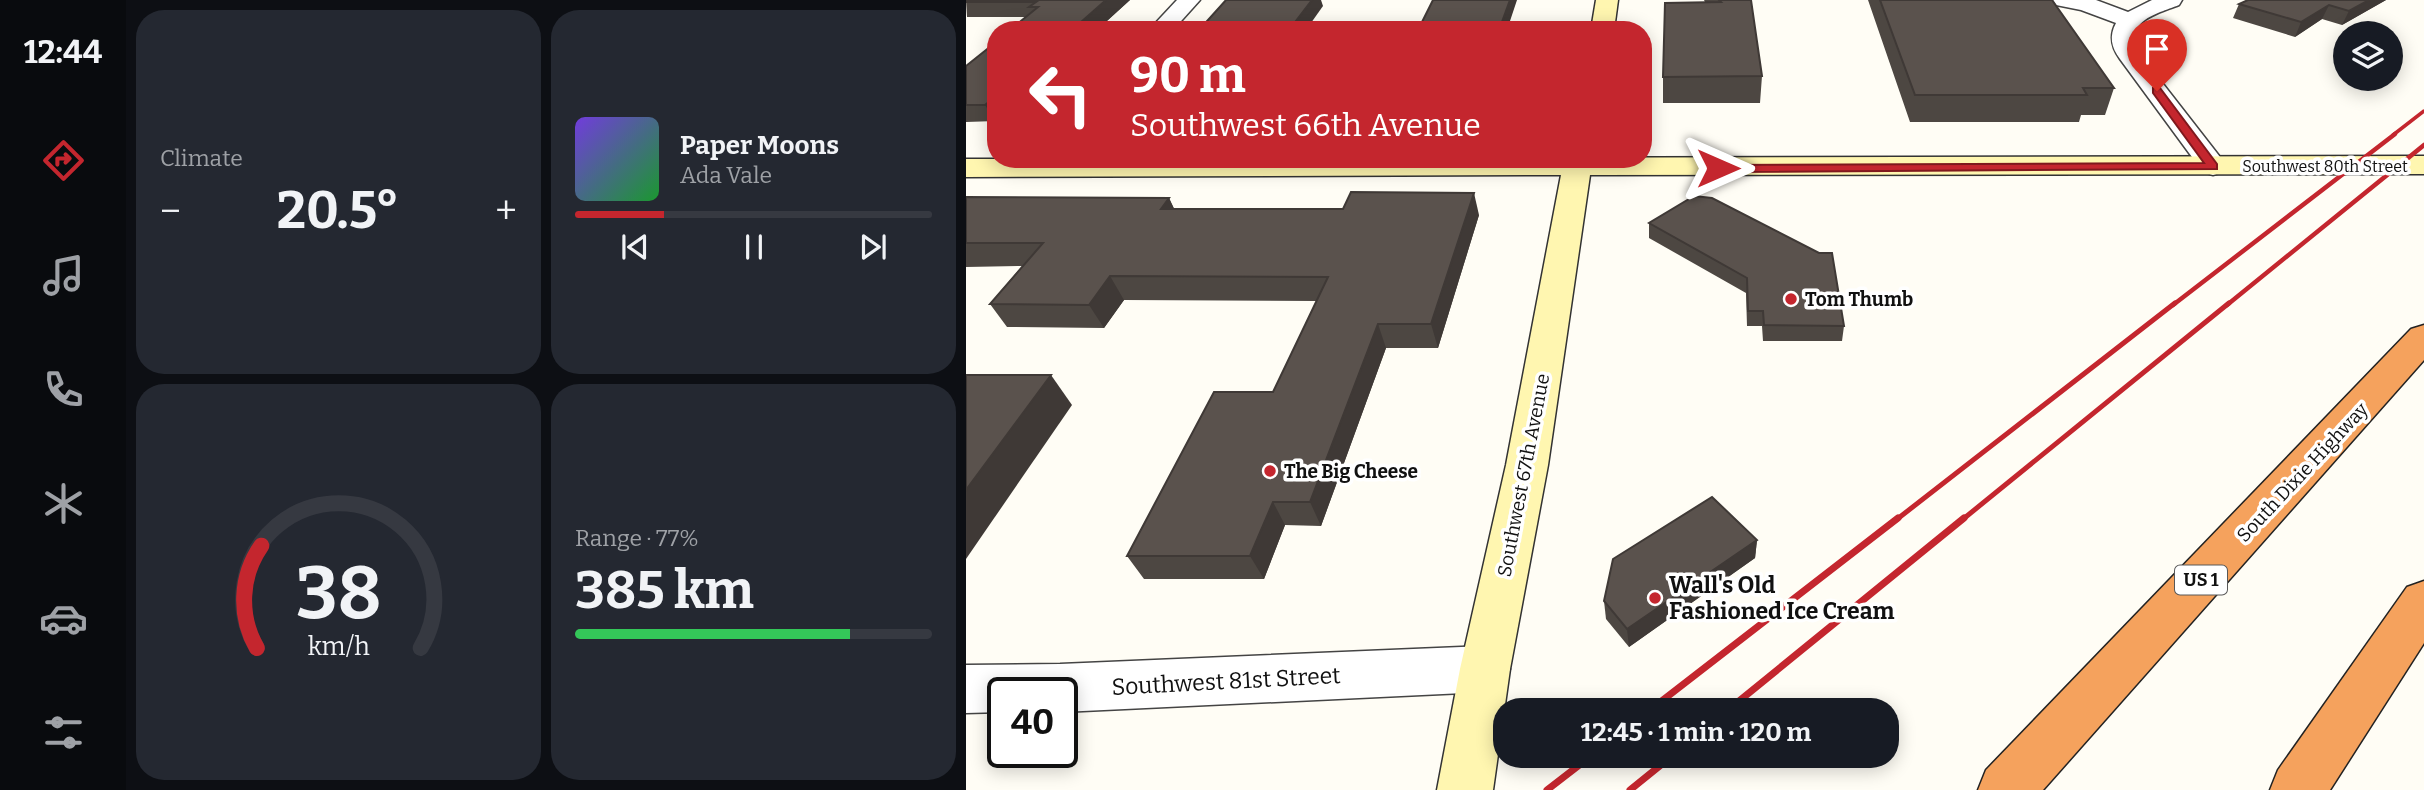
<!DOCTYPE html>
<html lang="en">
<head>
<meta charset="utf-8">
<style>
	:root { --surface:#171b24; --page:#242831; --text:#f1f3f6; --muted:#9ea1a6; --line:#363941; --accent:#c4262e }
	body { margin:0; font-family:Bitter,serif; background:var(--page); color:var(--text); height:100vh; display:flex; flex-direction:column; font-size:26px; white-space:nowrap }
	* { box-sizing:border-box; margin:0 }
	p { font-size:23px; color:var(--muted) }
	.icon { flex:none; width:38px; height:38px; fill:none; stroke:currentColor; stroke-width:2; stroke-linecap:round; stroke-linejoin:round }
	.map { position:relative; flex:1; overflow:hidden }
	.details { display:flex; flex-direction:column; gap:10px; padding:10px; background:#0d0f14; width:840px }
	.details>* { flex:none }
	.banner { position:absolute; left:21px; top:21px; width:665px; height:147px; border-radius:28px; box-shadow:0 4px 18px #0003; background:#c4262e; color:#fff; overflow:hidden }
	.fabs { position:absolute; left:1367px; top:21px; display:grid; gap:14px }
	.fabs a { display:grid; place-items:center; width:70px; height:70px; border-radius:50%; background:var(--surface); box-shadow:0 4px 18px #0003; font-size:35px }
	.speed { position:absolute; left:21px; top:677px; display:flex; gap:14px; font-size:35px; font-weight:700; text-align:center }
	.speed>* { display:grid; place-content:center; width:91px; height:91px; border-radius:50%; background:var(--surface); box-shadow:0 4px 18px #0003; line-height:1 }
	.speed .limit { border:4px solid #111; border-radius:10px; background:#fff; color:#111 }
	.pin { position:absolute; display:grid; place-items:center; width:60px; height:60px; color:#fff; margin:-72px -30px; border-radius:50% 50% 50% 0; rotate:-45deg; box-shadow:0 0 7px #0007 }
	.pin .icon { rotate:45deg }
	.me { position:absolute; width:77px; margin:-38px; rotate:90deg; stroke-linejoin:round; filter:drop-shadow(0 0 5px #0008) }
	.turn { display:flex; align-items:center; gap:24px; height:147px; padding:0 28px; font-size:32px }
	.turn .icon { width:91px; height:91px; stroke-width:2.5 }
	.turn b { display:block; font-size:49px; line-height:60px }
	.big { font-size:52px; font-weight:700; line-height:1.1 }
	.details .card { flex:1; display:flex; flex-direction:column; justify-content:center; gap:10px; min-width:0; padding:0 24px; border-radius:28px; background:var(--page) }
	.details .dial { align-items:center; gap:0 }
	.dial svg { height:182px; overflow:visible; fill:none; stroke:var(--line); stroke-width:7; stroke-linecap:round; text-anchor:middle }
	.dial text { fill:var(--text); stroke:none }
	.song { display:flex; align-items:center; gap:21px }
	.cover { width:84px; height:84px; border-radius:10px; background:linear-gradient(135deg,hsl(260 70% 55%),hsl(130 70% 35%)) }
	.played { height:7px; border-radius:4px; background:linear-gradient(90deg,var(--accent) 25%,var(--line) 25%) }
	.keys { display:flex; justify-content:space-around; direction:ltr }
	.heat { display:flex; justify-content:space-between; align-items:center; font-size:38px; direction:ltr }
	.charge { height:10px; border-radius:5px; background:linear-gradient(90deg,#34c759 77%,var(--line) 0) }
	.details .tiles { flex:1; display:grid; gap:10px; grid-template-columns:repeat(2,1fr) }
	.trip { position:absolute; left:527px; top:698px; width:406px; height:70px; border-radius:28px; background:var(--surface); box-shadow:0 4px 18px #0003; font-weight:700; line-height:70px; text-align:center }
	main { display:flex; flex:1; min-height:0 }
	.tabs { display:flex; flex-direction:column; width:126px; justify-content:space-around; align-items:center; background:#090b0e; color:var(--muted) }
	.tabs .icon { width:49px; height:49px }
	.tabs .on { color:var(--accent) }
	.tabs b { font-size:32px; color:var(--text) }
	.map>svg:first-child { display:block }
</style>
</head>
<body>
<main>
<nav class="tabs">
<b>12:44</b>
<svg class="icon on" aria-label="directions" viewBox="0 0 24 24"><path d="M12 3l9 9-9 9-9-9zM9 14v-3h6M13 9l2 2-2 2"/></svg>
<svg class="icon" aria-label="music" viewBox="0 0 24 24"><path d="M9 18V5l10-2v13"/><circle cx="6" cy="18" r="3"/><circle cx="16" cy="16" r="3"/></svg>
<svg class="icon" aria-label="phone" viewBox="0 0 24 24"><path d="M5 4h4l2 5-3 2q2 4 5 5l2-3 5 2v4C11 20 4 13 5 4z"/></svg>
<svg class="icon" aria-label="climate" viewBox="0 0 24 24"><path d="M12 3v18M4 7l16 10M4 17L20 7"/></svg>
<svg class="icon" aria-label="car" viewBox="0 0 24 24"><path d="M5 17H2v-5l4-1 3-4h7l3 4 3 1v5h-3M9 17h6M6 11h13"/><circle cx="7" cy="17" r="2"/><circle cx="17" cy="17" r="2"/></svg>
<svg class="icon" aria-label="filters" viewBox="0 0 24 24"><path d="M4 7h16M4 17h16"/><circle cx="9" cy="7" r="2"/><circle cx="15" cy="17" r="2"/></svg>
</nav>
<section class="details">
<div class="tiles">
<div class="card"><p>Climate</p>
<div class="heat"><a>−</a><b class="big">20.5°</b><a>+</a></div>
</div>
<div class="card">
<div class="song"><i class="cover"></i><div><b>Paper Moons</b><p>Ada Vale</p></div></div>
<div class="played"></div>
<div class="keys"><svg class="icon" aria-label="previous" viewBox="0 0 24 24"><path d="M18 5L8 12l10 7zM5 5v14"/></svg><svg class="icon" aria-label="pause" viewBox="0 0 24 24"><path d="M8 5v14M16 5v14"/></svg><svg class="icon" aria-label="next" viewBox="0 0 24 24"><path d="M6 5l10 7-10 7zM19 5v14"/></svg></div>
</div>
<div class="card dial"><svg viewBox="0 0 100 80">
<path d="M14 69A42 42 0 1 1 86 69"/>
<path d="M14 69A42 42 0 0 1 16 24" stroke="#c4262e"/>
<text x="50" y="56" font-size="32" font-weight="700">38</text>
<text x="50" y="72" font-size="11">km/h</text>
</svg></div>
<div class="card"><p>Range · 77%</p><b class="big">385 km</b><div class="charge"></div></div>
</div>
</section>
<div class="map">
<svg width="1458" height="790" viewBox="0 0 1458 790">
	<rect width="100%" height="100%" fill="#fffdf5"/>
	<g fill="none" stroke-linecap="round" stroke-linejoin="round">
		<defs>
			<g id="street">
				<polygon points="211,0 234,0 207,30 183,30"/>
				<path d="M1087,0H1130L1162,12L1186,0H1216L1213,5C1188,15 1159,20 1173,53L1261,166L1257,172L1247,175L1237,172L1154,59C1145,47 1143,36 1150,23L1115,10L1090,5Z"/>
				<polygon points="519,646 537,653 544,669 537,685 519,692 96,712 96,693 37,693 37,712 0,713 0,665 94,664"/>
			</g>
			<g id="secondary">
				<polygon points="630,0 652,0 648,30 625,30"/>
				<polygon points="1458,156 1458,174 624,175 582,465 544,669 527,790 471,790 494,669 540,465 595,175 0,177 0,159"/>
			</g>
			<g id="highway">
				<polygon points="1458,325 1458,360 1077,790 1012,790 1020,770 1445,329"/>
				<polygon points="1458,581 1458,643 1364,790 1304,790 1312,770 1441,587"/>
			</g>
		</defs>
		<use href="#street" stroke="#444" stroke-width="3"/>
		<use href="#secondary" stroke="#333" stroke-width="3"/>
		<use href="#highway" stroke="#222" stroke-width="3"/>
		<use href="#street" fill="#fff" fill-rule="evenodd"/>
		<use href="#secondary" fill="#fff6b0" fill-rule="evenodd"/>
		<use href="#highway" fill="#f5a25d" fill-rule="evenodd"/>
		<polyline stroke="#c4262e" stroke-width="3.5" points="1427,135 1458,111"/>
		<g stroke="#c4262e" stroke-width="4.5">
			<polyline points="1207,305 1429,134"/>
			<polyline points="1261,305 1458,145"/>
		</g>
		<g stroke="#c4262e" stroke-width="5">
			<polyline points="930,520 1209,303"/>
			<polyline points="996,520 1263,303"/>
		</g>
		<g stroke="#c4262e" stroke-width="7">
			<polyline points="684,710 932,518"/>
			<polyline points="762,710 998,518"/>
			<polyline points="581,790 625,756"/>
			<polyline points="664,790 706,756"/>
		</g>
	</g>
	<g fill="#4d4742">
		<polygon points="0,0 164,0 131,30 59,17 1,17"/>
		<polygon points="738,0 785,0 796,76 794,103 697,103 697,77 739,2"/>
		<polygon points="902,0 1086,0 1148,88 1139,115 1115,115 1113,122 944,122"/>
		<polygon points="1282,0 1420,0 1376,25 1356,19 1329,37 1267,18 1273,4"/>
		<polygon points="30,42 30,121 0,122 0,66"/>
		<polygon points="0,197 203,198 208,209 513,215 472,348 420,348 355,526 319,525 298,579 178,579 161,556 307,392 351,301 158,300 138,328 41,327 24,304 56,266 0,267"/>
		<polygon points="683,223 878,326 876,341 797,341 796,326 781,326 780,293 683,238"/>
		<polygon points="791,540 789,558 663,647 640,619 638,601"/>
	</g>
	<g fill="#3f3936">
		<polygon points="140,0 164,0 131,30 106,30"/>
		<polygon points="346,0 355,0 357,6 340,30 323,30"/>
		<polygon points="544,0 551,0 541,30 533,30"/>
		<polygon points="1403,0 1420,0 1376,25 1383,11"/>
		<polygon points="1363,5 1356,19 1329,37 1335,22"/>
		<polygon points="30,96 30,121 29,121 19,105"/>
		<polygon points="508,193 513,215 472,348 465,324"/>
		<polygon points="203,198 214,221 195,209"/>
		<polygon points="144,276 158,300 138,328 123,305"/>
		<polygon points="412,324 420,348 355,526 344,502"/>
		<polygon points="85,375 106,405 0,559 0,490"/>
		<polygon points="307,502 319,525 298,579 284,556"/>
		<polygon points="791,540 789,558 663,647 661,629"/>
	</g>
	<g fill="#5a524d" stroke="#3f3936" stroke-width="2">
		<polygon points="0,0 140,0 106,30 44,30 72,7 63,7 70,2 0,2"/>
		<polygon points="260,0 346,0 323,30 233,30"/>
		<polygon points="467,0 544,0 533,30 452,30"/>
		<polygon points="753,0 785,0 796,76 697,77 699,3 755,2"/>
		<polygon points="914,0 1086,0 1148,88 1117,88 1121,95 949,95"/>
		<polygon points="1282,0 1403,0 1383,11 1363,5 1335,22 1273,4"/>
		<polygon points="30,42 30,96 19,105 0,105 0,66"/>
		<polygon points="385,192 508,193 465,324 412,324 344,502 307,502 284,556 161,556 248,392 307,392 362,277 144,276 123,305 24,304 77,243 0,243 0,197 203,198 195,209 377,209"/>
		<polygon points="728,196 746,198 853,253 866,253 878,326 798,325 797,311 782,311 781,278 683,223"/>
		<polygon points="0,375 85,375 0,490"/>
		<polygon points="746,497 791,540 661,629 638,601 647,559"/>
	</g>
	<polygon fill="#c4262e" stroke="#7f191e" stroke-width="2" points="1187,88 1194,88 1251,164 1251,169 752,172 746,168 752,165 1238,163 1187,93"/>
	<g fill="#c4262e" stroke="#fff" stroke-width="2.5">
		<circle cx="825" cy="299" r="7"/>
		<circle cx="304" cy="471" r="7"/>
		<circle cx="689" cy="598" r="7"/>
	</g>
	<g text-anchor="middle" stroke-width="7" stroke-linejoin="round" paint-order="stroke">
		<g font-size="16" fill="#111" stroke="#fff">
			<text x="1359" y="172">Southwest 80th Street</text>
		</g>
		<rect fill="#fff" stroke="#585858" stroke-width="2" x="1209" y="565.5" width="52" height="29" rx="5"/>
		<g font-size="18" font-weight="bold" fill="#111">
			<text x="1235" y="586">US 1</text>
		</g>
		<g font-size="19" font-weight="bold" fill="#111" stroke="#fff" text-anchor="start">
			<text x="839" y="306">Tom Thumb</text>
			<text x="318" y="478">The Big Cheese</text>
		</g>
		<g font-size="19" fill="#111" stroke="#fff">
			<text transform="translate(1336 472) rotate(-47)" y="7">South Dixie Highway</text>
			<text transform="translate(557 475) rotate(-79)" y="7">Southwest 67th Avenue</text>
		</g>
		<g font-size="23" font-weight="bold" fill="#111" stroke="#fff" text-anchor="start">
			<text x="703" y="593">Wall's Old<tspan x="703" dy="26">Fashioned Ice Cream</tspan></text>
		</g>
		<g font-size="23" fill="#111" stroke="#fff">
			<text transform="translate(260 681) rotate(-3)" y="8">Southwest 81st Street</text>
		</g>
	</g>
</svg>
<div class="fabs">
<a><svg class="icon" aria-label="layers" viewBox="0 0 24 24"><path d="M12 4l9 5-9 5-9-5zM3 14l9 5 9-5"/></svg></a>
</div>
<div class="speed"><div class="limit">40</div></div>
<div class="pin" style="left:1191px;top:91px;background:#d93025"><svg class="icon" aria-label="arrive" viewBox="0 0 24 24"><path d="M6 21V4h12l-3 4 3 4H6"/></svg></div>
<svg class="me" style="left:752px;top:168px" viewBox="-20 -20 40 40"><path d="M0-17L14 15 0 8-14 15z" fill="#c4262e" stroke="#fff" stroke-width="4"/></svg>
<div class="trip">12:45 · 1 min · 120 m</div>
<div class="banner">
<div class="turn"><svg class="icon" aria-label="left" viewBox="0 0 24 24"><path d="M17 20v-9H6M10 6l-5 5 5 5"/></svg><div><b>90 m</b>Southwest 66th Avenue</div></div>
</div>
</div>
</main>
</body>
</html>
